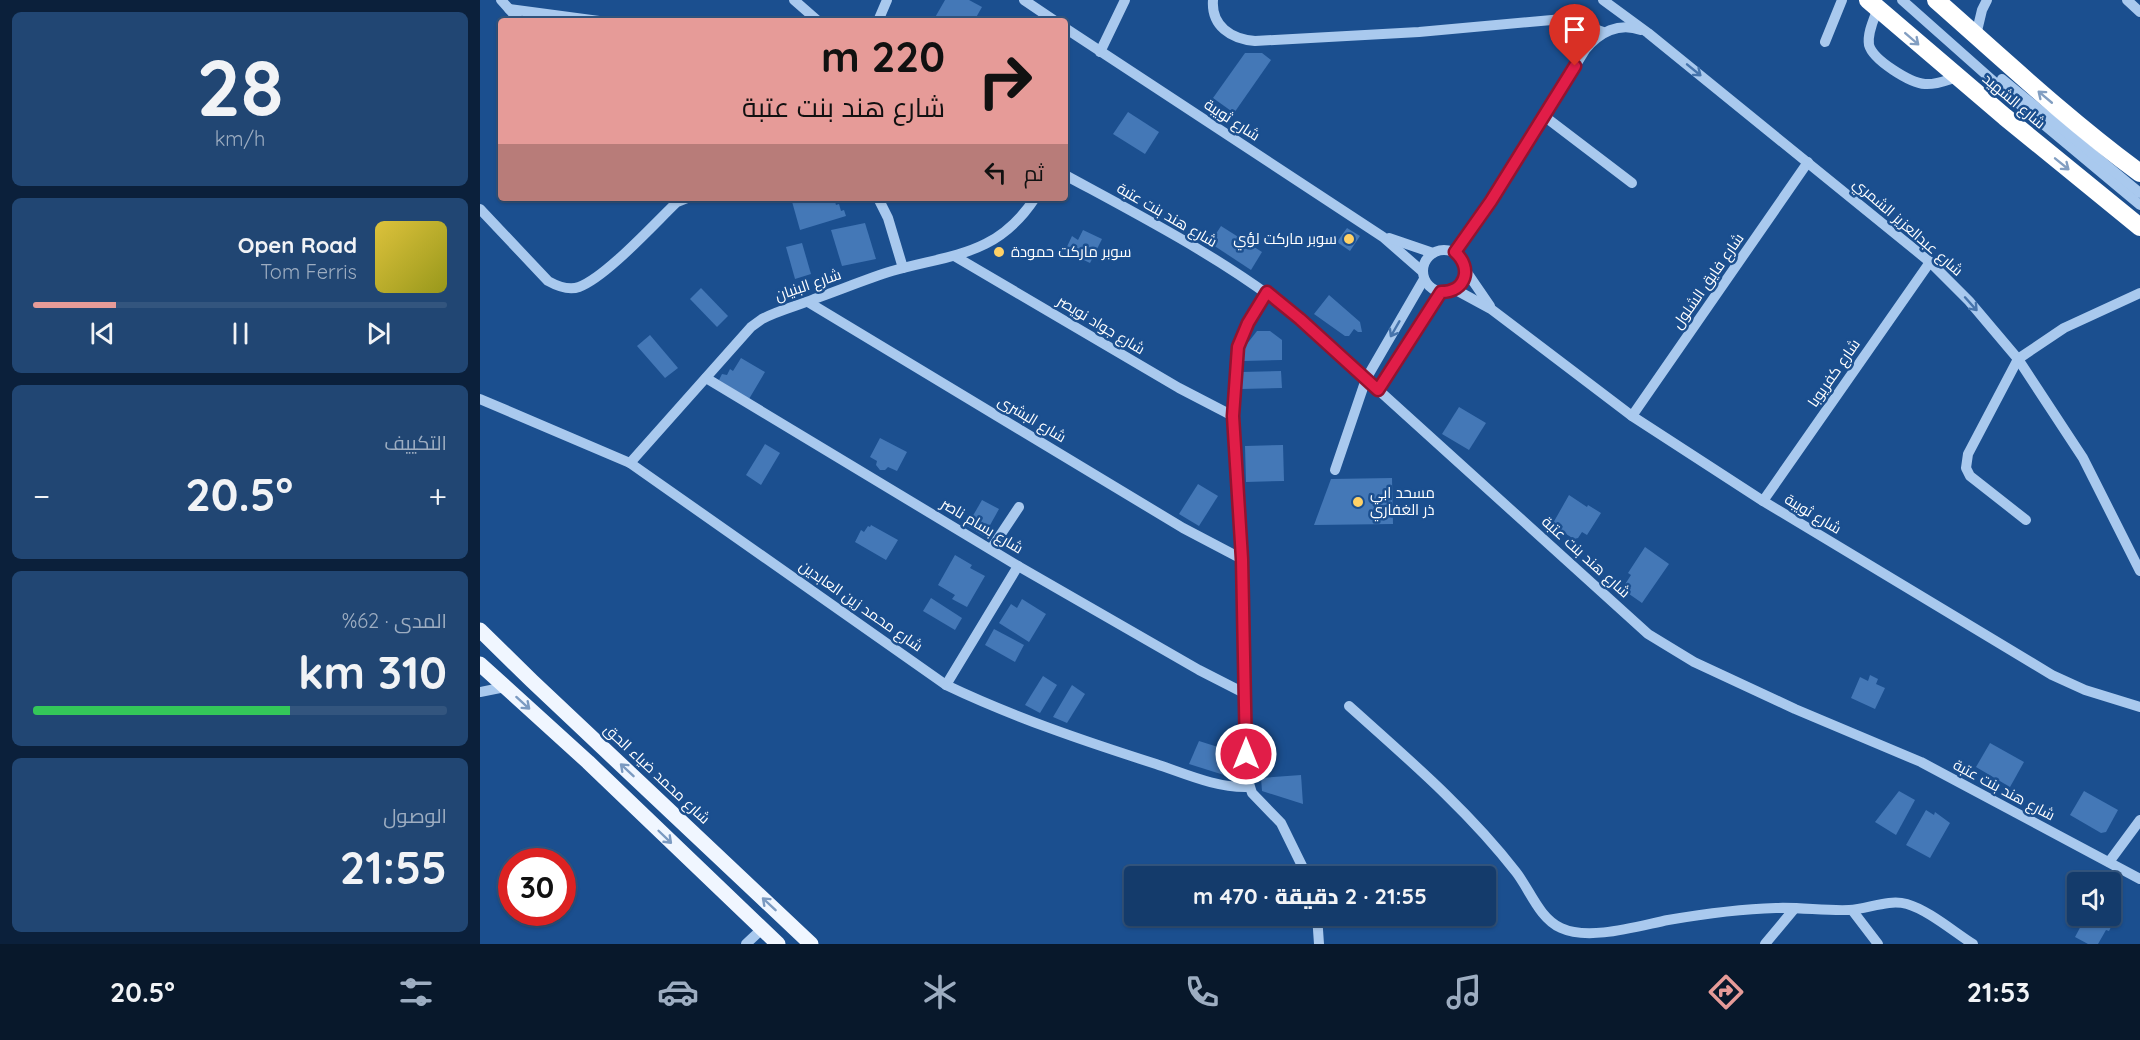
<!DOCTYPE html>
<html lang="ar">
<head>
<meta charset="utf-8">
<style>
	:root { --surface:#143b6b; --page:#214673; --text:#f1f3f6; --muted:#9dadc1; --line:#33557e; --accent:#e69b98 }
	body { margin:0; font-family:Quicksand,Cairo,sans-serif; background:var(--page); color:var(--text); direction:rtl; height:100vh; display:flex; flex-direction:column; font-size:22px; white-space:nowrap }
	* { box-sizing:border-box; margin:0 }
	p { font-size:20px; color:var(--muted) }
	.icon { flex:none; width:33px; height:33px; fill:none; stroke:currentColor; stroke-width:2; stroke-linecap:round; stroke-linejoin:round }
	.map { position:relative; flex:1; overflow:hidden; direction:ltr }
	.details { display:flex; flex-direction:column; gap:12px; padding:12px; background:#0b203b; width:480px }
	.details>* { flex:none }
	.guide { position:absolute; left:18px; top:18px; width:570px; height:183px; border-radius:6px; box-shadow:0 2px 4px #0004,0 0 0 2px var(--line); direction:rtl; background:#e69b98; color:#111; overflow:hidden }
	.tools { position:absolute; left:1587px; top:872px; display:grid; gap:12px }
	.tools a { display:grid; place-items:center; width:54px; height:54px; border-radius:6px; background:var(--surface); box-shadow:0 2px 4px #0004,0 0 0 2px var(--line); font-size:30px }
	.speed { position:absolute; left:18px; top:848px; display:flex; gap:12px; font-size:30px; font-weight:700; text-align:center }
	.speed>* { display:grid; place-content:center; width:78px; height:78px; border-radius:50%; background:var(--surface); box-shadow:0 2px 4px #0004,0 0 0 2px var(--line); line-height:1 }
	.speed .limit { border:9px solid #d22; background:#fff; color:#111 }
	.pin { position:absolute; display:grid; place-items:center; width:51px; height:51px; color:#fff; margin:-62px -26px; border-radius:50% 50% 50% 0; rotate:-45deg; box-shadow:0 0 6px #0007 }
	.pin .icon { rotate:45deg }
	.me { position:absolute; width:66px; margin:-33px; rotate:0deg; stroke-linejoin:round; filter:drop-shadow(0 0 4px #0008) }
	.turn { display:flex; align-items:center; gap:21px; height:126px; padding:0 24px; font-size:27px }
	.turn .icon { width:78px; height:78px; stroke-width:2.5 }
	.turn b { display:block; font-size:42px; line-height:51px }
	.then { display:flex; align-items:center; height:57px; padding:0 24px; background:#0003; gap:12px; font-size:22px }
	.big { font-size:45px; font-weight:800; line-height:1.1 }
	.details .widget { flex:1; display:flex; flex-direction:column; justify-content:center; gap:9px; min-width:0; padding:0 21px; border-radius:9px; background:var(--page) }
	.details .dial { align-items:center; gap:0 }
	.dial b { font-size:78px; line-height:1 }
	.song { display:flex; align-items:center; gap:18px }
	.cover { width:72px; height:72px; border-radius:9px; background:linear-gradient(135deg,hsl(50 70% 55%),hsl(60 70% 35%)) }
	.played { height:6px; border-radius:3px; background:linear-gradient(90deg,var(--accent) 20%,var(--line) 20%) }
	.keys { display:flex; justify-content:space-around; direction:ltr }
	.heat { display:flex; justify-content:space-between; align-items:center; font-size:33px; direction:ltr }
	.charge { height:9px; border-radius:4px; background:linear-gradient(90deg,#34c759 62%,var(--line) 0) }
	.trip { position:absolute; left:644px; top:866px; width:372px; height:60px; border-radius:6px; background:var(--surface); box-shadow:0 2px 4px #0004,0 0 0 2px var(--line); font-weight:800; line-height:60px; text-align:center; direction:rtl }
	.dock { display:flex; height:96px; justify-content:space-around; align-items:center; background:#08182b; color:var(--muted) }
	.dock .icon { width:42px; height:42px }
	.dock .active { color:var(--accent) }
	.dock b { font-size:27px; color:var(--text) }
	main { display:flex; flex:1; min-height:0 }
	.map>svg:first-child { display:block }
</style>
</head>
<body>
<main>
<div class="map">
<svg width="1660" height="944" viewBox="0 0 1660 944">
	<rect width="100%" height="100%" fill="#1b4f8f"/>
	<g fill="#4478b7">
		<polygon points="465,0 489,0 502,7 494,21 453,21"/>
		<polygon points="765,53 782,53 791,60 754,113 733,98"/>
		<polygon points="648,112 679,132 665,154 633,134"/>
		<polygon points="311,198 354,198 356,205 359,204 361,211 364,210 366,216 320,230"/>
		<polygon points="385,223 396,259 362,266 351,230"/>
		<polygon points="741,226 782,252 771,270 730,243"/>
		<polygon points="867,228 880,236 870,251 857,242"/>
		<polygon points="603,230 622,239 610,263 585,251 592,236 598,240"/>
		<polygon points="322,243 331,274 315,279 306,247"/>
		<polygon points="221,288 248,316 237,327 210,299"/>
		<polygon points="849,295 880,322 882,332 878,332 874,329 869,336 865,336 834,314"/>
		<polygon points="777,331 790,331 802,340 802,360 763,361 763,349"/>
		<polygon points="170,335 198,368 185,378 157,346"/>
		<polygon points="261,358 285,372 269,399 239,380 242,374 247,375 250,369 253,371"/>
		<polygon points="801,371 802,388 761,389 761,372"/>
		<polygon points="979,407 1006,423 989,450 962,434"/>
		<polygon points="400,438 427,452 417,471 408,467 405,470 400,470 396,465 397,461 390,457"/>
		<polygon points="285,444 300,453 281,485 266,475"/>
		<polygon points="803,445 804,481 766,482 765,446"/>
		<polygon points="912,478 913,524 834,525 851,479"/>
		<polygon points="718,484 738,496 719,526 699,514"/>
		<polygon points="1089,495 1107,507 1108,505 1121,513 1107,535 1102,532 1098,538 1094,539 1072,525"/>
		<polygon points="502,500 519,509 504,536 487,526"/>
		<polygon points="391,525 418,540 406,560 375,542 381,530 384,532 388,526 390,527"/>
		<polygon points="1165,547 1189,564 1162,603 1142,589 1151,575 1148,573"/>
		<polygon points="475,555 492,565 490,568 505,576 487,607 472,599 475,595 458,585"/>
		<polygon points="451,598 482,618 475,630 443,611"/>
		<polygon points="542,599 566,614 549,642 519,623 531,604 537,608"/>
		<polygon points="514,629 544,645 535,662 505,645"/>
		<polygon points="1390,675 1398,679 1396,684 1405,688 1395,709 1371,698 1380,677 1388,681"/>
		<polygon points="563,676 577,685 560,713 545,705"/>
		<polygon points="592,685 605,694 587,723 573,717"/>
		<polygon points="719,741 738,747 748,763 744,775 709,764"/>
		<polygon points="1510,743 1544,762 1530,787 1496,767"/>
		<polygon points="821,775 823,804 782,791 781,778"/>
		<polygon points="1419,791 1435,800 1416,835 1395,822"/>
		<polygon points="1604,791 1638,810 1626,832 1621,833 1590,815"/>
		<polygon points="1446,810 1454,815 1455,812 1470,823 1450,858 1426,845"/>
		<polygon points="1630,907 1637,910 1632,920 1634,921 1629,931 1626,930 1618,944 1608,944 1595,937 1603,922 1601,920 1604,915 1630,915"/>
	</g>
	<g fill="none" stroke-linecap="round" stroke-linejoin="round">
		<g stroke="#a9c9ee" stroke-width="10">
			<polyline points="21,0 40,21"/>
			<polyline points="314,0 338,21"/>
			<polyline points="544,0 575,21"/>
			<path d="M733,0C731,26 751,39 775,41L939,32L1083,19L1093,21L1123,32"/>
			<polyline points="1123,0 1168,33 1450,262 1489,301 1538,359 1603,458 1660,571"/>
			<polyline points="1422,0 1538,103 1660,205"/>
			<polyline points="1647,0 1660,12"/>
			<path d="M1398,8C1394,19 1387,33 1389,45C1393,60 1430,83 1445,84C1456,85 1467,80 1477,77"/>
			<polyline points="29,9 119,21"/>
			<polyline points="398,21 407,0"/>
			<polyline points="585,28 903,237 943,272"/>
			<polyline points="1496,35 1502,10 1507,0"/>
			<polyline points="1345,42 1362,0"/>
			<polyline points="620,52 645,0"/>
			<polyline points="1522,79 1660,193"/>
			<polyline points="1064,116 1152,183"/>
			<path d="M585,175C666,219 748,261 820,319L1168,634L1214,662L1315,709L1441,762L1660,879"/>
			<polyline points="398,198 408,218 423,268"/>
			<path d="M0,209L68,281C77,286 88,291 99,287C126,277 174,224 197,202L207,198"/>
			<polyline points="909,238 953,253"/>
			<circle cx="964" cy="271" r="21"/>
			<path d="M975,252L1011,201L1105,50C1119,32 1139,22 1161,30"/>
			<polyline points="476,257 699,388 753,416"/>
			<polyline points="986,271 1010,306"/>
			<polyline points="976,290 1011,309 1152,416 1283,501 1572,675 1605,690 1660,707"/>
			<polyline points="787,292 763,333 758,347 753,416 762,559 766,694 766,774 772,793 801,823 827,876"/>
			<polyline points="328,302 703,528 762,559"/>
			<polyline points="226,378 538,566 719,670 766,694"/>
			<polyline points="898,390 961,292"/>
			<path d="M0,399L150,463L466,685C533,717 604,741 676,764C706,774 736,788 768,787"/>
			<polyline points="1152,416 1328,162"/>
			<path d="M150,463L271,327L282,319C299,310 317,306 334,299C360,290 386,279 412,271C472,254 517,256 555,198"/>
			<polyline points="855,470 886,379 944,279"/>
			<polyline points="1283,501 1450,262"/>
			<polyline points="1546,520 1490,476 1486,468 1488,454 1538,359 1584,328 1660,293"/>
			<polyline points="511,549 539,507"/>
			<polyline points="466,685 538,566"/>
			<polyline points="0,692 25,687"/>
			<path d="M869,706C927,758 988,810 1036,872C1050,890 1059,918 1081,928C1109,941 1158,926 1188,920C1223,914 1260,909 1296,908C1320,907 1345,911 1369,910C1388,909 1408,899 1427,904C1448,910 1474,932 1493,944"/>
			<polyline points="1629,862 1660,820"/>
			<polyline points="1372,910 1398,944"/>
			<polyline points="837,915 839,944"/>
			<polyline points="266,944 282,929"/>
			<polyline points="1285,944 1315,908"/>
		</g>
		<g stroke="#f0f6ff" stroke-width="15">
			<polyline points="0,630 52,681 331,944"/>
			<polyline points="0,664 108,762 298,944"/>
		</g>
		<g stroke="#fff" stroke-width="18">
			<polyline points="1388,0 1525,117 1660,227"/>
			<path d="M1456,0C1523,59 1588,120 1660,173"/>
		</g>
	</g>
	<defs><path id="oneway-shaft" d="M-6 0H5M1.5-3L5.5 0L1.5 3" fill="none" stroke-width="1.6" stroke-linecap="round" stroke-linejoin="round" transform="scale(1.5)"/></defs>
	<g stroke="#829ec1">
		<use href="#oneway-shaft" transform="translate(1432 39) rotate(41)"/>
		<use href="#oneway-shaft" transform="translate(1565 97) rotate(-140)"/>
		<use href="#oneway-shaft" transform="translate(1582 164) rotate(39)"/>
	</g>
	<g stroke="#4674ac">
		<use href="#oneway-shaft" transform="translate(1214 70) rotate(39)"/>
		<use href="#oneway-shaft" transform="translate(1491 304) rotate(48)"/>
		<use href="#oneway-shaft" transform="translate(915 329) rotate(120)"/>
	</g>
	<g stroke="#7b9ac1">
		<use href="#oneway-shaft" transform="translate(43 703) rotate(42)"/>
		<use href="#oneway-shaft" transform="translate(147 770) rotate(-137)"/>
		<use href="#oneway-shaft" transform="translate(185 837) rotate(44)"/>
		<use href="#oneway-shaft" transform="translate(289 904) rotate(-137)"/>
	</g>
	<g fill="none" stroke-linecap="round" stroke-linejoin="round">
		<defs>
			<path id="route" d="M766,754L762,559L753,416L758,347L768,323L787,292L820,319L898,390L961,292C986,292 993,268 975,252L1011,201L1095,66"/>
		</defs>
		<use href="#route" stroke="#92132f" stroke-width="15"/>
		<use href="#route" stroke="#e11d48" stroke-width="10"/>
	</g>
	<g fill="#ffd166" stroke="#1b4f8f" stroke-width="2">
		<circle cx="869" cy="239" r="6"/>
		<circle cx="519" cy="252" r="6"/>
		<circle cx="878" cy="502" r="6"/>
	</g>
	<g text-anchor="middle" stroke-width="5" stroke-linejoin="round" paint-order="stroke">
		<g font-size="15" fill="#fff" stroke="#1b4f8f">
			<text transform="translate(1534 101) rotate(40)" y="5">شارع الشهيد</text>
			<text transform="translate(752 120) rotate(33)" y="5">شارع ثويبة</text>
			<text transform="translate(687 215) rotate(30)" y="5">شارع هند بنت عتبة</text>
			<text transform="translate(1428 227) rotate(41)" y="5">شارع عبدالعزيز الشمري</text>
			<text transform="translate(1228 281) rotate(-55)" y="5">شارع فايق الشلول</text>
			<text transform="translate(328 285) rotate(-19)" y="5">شارع البنيان</text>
			<text transform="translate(621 325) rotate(31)" y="5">شارع جواد نويصر</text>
			<text transform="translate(1354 373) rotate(-55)" y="5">شارع كفريوبا</text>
			<text transform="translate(552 419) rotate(31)" y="5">شارع البشرى</text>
			<text transform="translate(1333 514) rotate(31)" y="5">شارع ثويبة</text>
			<text transform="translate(502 526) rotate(31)" y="5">شارع بسام ناصر</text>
			<text transform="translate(1106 557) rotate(42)" y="5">شارع هند بنت عتبة</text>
			<text transform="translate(381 606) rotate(35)" y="5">شارع محمد زين العابدين</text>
			<text transform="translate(177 774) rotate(43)" y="5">شارع محمد ضياء الحق</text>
			<text transform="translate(1524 790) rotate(28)" y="5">شارع هند بنت عتبة</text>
		</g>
		<g font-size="15" fill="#fff" stroke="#1b4f8f" text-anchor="start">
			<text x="857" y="244" text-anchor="end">سوبر ماركت لؤي</text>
			<text x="531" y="257">سوبر ماركت حمودة</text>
			<text x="890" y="498">مسحد ابي<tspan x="890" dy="17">ذر الغفاري</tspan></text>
		</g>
	</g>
</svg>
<div class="tools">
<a><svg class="icon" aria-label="sound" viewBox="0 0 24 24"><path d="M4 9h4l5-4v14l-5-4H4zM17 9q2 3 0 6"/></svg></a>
</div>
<div class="speed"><div class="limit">30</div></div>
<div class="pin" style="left:1095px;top:66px;background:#d93025"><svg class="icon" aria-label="arrive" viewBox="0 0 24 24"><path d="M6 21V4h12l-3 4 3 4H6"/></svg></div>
<svg class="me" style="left:766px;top:754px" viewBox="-20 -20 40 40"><circle r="17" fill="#e11d48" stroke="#fff" stroke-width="3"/><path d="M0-11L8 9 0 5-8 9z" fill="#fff"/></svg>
<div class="trip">21:55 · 2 دقيقة · 470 m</div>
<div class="guide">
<div class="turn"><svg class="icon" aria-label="right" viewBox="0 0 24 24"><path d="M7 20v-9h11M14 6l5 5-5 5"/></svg><div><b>220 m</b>شارع هند بنت عتبة</div></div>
<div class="then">ثم<svg class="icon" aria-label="left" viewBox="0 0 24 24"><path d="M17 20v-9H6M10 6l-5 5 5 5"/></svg></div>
</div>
</div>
<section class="details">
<div class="widget dial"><b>28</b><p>km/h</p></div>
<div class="widget">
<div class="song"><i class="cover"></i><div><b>Open Road</b><p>Tom Ferris</p></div></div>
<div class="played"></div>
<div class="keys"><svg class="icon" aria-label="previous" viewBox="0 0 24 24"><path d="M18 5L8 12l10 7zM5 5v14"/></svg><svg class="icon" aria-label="pause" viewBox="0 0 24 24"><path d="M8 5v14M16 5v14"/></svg><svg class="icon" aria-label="next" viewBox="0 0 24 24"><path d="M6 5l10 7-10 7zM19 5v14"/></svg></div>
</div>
<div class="widget"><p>التكييف</p>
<div class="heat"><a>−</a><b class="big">20.5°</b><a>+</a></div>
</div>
<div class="widget"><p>المدى · 62%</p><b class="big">310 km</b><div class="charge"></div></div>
<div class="widget"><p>الوصول</p><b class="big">21:55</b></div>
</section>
</main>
<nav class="dock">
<b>21:53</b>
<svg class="icon active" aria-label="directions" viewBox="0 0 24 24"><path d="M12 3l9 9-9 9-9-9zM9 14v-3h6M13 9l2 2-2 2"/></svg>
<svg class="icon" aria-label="music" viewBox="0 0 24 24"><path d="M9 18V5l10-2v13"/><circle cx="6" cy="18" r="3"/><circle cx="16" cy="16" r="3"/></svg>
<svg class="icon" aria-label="phone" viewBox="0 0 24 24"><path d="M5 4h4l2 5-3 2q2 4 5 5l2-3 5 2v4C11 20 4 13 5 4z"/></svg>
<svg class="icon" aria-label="climate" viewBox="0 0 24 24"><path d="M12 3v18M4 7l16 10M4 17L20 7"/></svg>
<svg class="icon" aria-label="car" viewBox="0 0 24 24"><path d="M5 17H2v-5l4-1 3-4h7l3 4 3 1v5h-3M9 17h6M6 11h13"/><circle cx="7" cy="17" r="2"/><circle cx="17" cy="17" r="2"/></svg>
<svg class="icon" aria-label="filters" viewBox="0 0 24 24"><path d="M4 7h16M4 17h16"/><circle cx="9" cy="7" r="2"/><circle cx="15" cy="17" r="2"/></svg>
<b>20.5°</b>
</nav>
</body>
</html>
